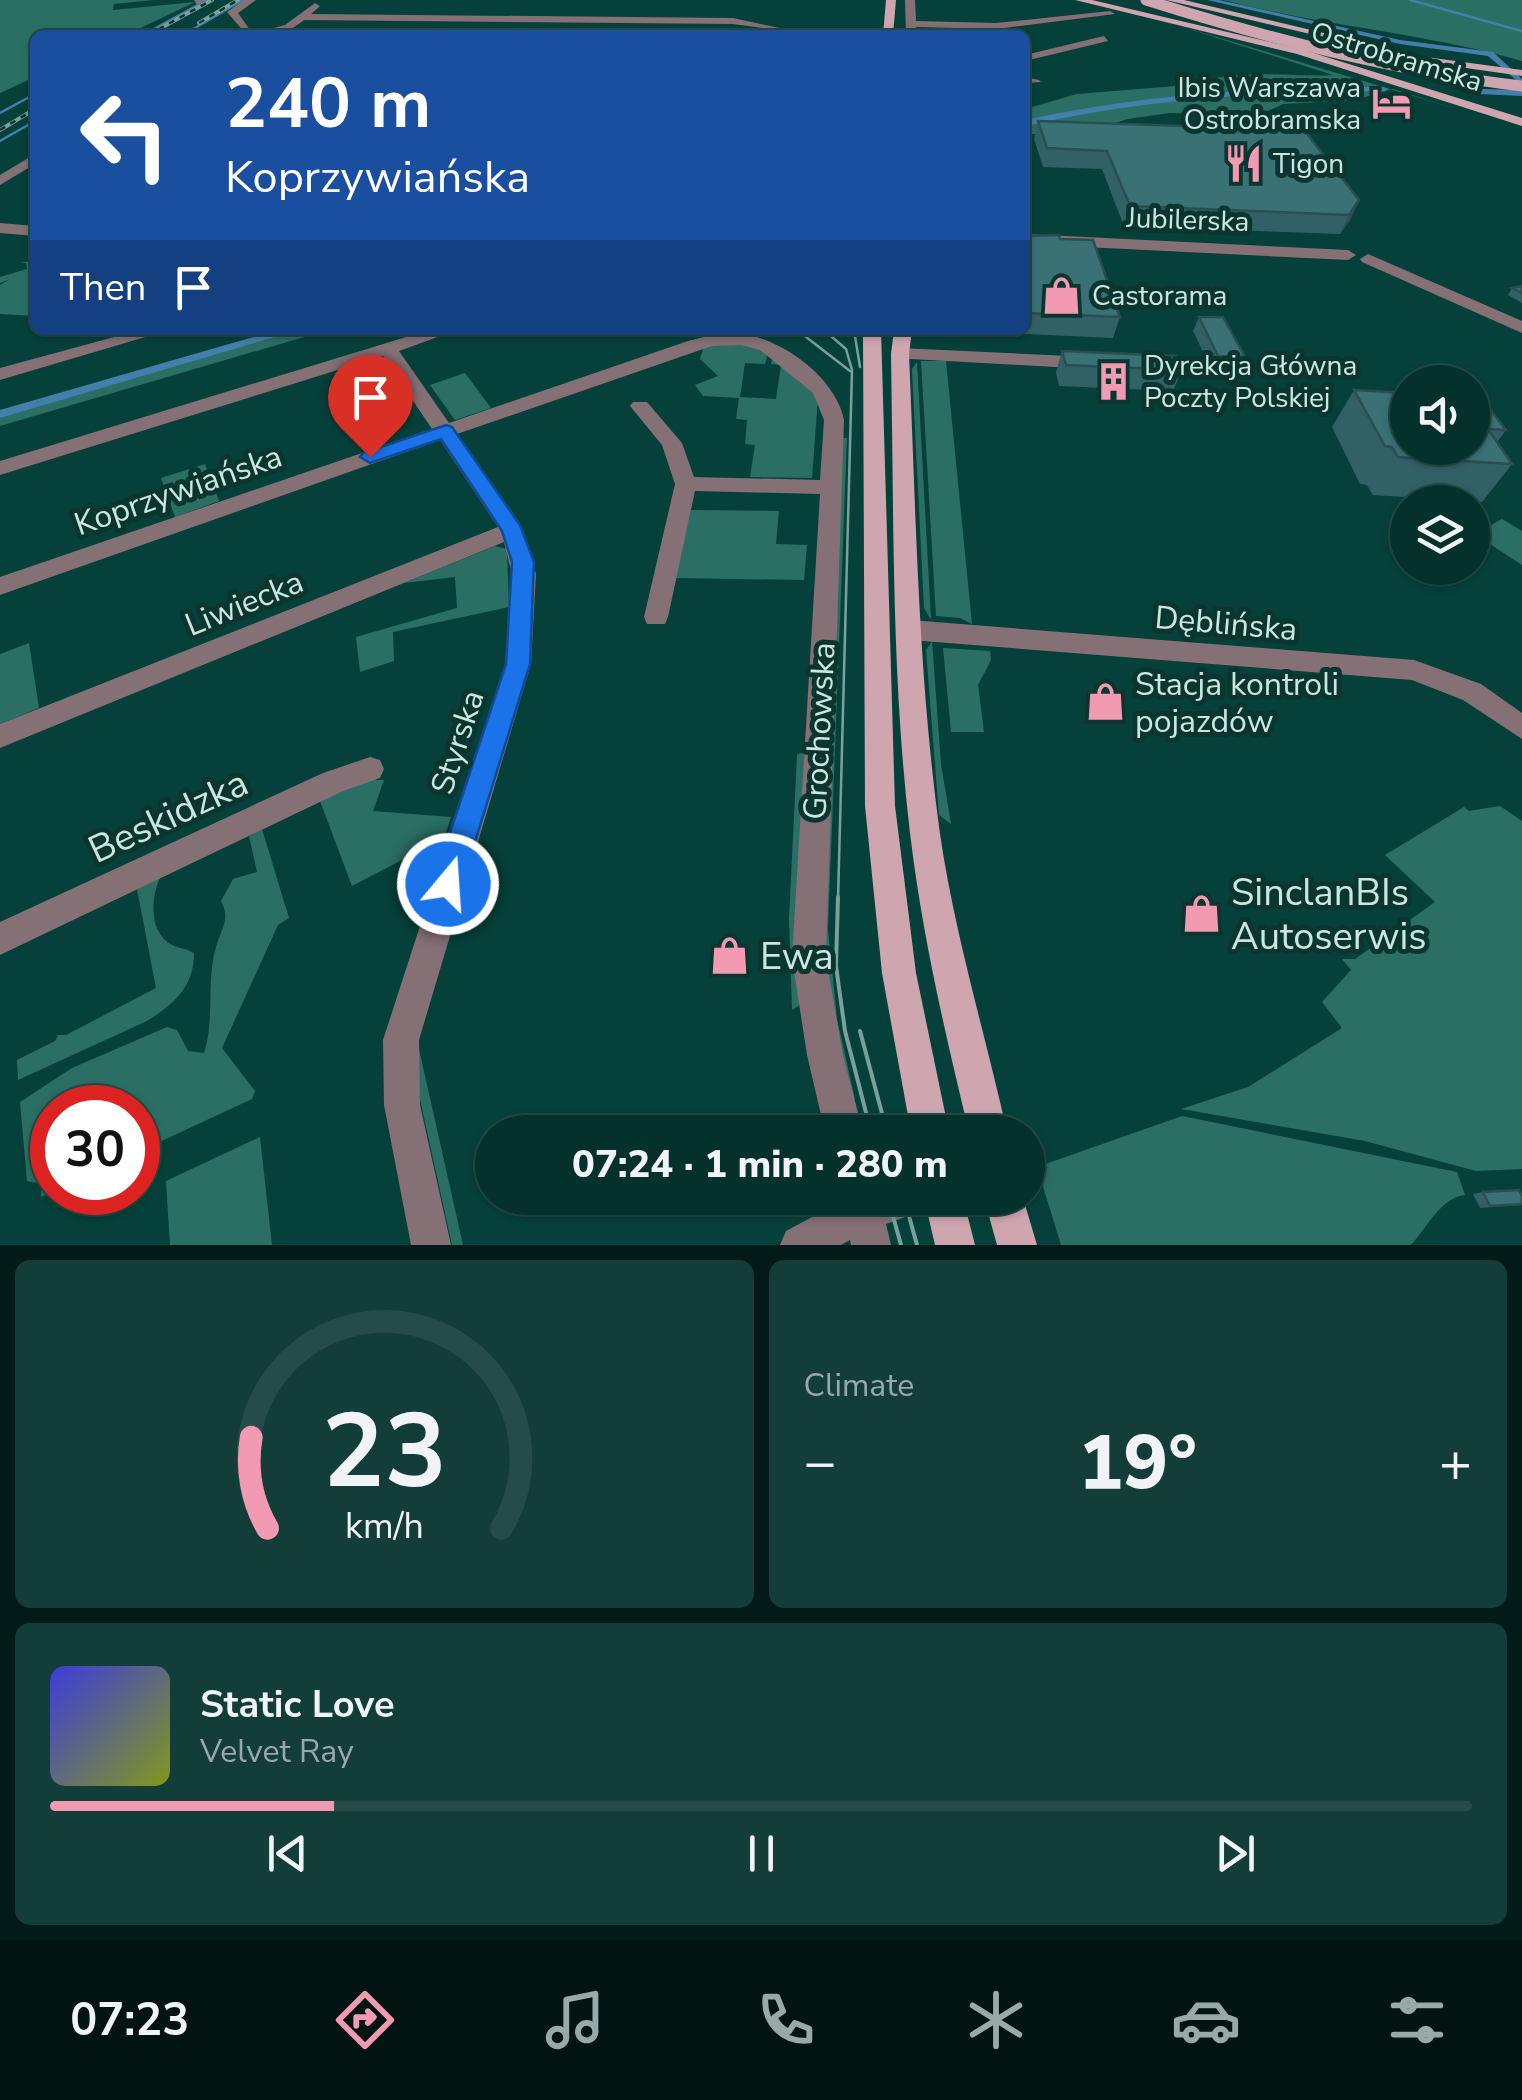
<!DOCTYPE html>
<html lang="en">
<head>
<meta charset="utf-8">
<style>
	:root { --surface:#04312c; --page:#123d38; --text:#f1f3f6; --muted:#97a9a9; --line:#254c48; --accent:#f19ab2 }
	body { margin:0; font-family:"Nunito Sans",sans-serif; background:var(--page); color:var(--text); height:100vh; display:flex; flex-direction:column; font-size:38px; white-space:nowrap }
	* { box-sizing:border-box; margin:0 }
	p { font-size:32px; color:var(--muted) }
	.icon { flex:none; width:55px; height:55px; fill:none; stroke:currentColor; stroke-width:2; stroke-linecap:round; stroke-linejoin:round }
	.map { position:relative; height:1245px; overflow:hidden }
	.panel { display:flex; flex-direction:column; gap:15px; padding:15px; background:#021b18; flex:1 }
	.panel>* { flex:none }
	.top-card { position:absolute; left:30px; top:30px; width:1000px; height:305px; border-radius:15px; box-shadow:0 2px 8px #0004,0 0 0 2px var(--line); background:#1a4fa0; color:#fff; overflow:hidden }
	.tools { position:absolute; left:1390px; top:365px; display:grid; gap:20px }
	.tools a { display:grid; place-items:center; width:100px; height:100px; border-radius:50%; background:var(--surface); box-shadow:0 2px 8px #0004,0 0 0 2px var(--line); font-size:50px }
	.speed { position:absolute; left:30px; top:1085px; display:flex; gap:20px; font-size:50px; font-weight:700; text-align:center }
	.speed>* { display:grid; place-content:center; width:130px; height:130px; border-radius:50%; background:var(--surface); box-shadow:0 2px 8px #0004,0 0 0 2px var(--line); line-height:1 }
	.speed .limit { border:15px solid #d22; background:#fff; color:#111 }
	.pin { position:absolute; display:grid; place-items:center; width:85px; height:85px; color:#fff; margin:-102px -42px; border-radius:50% 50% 50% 0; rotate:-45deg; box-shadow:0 0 10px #0007 }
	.pin .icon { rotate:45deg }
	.me { position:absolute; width:110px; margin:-55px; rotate:18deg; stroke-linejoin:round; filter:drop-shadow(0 0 8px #0008) }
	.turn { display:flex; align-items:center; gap:35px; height:210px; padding:0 30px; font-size:45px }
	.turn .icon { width:130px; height:130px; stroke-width:2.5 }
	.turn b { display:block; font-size:70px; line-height:85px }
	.then { display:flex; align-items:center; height:95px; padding:0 30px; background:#0003; gap:20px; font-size:38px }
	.big { font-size:75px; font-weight:800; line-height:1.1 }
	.panel .card { flex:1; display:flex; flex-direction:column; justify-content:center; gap:15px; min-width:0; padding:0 35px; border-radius:15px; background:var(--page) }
	.panel .dial { align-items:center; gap:0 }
	.dial svg { height:260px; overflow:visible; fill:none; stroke:var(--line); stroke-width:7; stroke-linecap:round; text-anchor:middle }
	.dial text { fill:var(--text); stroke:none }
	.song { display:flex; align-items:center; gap:30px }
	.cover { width:120px; height:120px; border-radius:15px; background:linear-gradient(135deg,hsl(240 70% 55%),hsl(70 70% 35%)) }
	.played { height:10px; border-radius:5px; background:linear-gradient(90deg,var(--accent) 20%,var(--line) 20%) }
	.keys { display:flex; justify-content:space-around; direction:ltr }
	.heat { display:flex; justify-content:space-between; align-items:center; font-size:55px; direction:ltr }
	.panel .tiles { flex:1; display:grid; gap:15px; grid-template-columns:1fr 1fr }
	.card:last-child { grid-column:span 2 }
	.trip { position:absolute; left:475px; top:1115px; width:570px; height:100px; border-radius:50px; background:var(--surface); box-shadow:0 2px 8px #0004,0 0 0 2px var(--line); font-weight:800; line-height:100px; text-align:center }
	.menu { display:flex; height:160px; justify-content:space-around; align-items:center; background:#021412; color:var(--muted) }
	.menu .icon { width:70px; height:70px }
	.menu .active { color:var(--accent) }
	.menu b { font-size:45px; color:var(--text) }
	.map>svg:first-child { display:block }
</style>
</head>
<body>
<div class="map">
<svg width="1522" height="1245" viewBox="0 0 1522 1245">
	<rect width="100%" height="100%" fill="#05413a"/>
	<g fill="#2b6f64">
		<polygon points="0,0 153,0 114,4 113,10 195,2 126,35 35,35 35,77 0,93"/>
		<path d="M1223,0H1522V61C1425,33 1322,26 1223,0Z"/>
		<path d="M1180,26L1460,110L1393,89L1355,100L1283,104L1259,115L1169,113L1128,119L1079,134H1025V109L1077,94L1200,84C1228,67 1298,78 1333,75Z"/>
		<polygon points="35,260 35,316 0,314 0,285 10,279 0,283 0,277 27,269 26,263 21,263"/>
		<polygon points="280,330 328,330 0,426 0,411"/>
		<polygon points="748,344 768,352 765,364 745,363 740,397 776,399 781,365 771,364 773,355 818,397 812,478 750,477 755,445 745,444 747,420 736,419 739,398 703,396 695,385 718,376 700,359 704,346"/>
		<polygon points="921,361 946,361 972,624 960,618 936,616"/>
		<polygon points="917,362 931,620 924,608 912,369"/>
		<polygon points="465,373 491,408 455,420 430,385"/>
		<polygon points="841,438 847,438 828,929 837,1019 855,1099 847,1101 821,976"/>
		<polygon points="205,464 219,501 175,517 161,478"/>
		<polygon points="691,510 779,511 776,544 807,545 804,580 675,578"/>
		<polygon points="1502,519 1522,531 1522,565 1479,537 1478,532"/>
		<polygon points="495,546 507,549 509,607 393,632 394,661 360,672 356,637 457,608 455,577 404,583"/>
		<polygon points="932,641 941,764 951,824 939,815 926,650"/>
		<polygon points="29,643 39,708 0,724 0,654"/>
		<polygon points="943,648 990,651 991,660 978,685 984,732 951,732"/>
		<polygon points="800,753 807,754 800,1005 792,1010 789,919 797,755"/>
		<polygon points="375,774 376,780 384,780 373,811 451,817 444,838 352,886 320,801"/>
		<polygon points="1500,806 1522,821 1522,1169 1476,1171 1365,1141 1181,1109 1248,1087 1342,1028 1322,1002 1351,970 1342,959 1355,959 1435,902 1385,855 1464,807 1469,811"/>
		<path d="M262,829L289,918L278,925L222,1048L255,1091L252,1099L138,1152V1108H52V1192L41,1197L42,1184L27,1181L20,1102L72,1068L167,1027L177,1030L188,1051L204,1053C215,1020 206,981 216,947C221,928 231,920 221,901L233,879L257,872L249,836Z"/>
		<path d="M160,878C151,897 148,932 172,945C180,949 186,948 194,953C194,987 174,1004 147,1021L18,1080L17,1060L55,1041L58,1035H66L156,988L137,889Z"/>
		<polygon points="419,1049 463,1245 452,1245 419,1095"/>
		<path d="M1182,1116L1457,1172L1465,1195C1440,1198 1427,1228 1411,1245H1061L1037,1167Z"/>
		<polygon points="260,1137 272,1245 170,1245 166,1181"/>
	</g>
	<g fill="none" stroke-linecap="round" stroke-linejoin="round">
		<g stroke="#437faa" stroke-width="2.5">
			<polyline points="1410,0 1522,31"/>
			<polyline points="143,35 207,0"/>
			<polyline points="183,35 243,0"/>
			<polyline points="0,113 35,94"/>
			<polyline points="0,141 35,121"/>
		</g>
		<g fill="#437faa" fill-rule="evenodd">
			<polygon points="1207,0 1219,0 1400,40 1493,52 1522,79 1522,85 1488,56 1400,44"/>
			<path d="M1340,87H1384L1388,89L1384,91C1263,92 1143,99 1025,126V120C1129,97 1234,89 1340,87Z"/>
			<polygon points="1482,89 1522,90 1522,96 1479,94"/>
			<polygon points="278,330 298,330 0,418 0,410"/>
		</g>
		<g fill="#847075" fill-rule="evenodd">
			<polygon points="194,0 206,0 197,5"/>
			<polygon points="244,0 256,0 238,13 250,30 245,33 227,12"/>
			<polygon points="905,0 915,0 916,21 996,23 1110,11 1115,14 996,29 916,27 916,35 906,35"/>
			<path d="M315,3L320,6L311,14L733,18L812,35L733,24L304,20C292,30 273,39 258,32L285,25Z"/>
			<polygon points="1104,36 1108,41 1025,61 1025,55"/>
			<polygon points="1025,77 1039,80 1041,82 1025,83"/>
			<polygon points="35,154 35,164 0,185 0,175"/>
			<polygon points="0,223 35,226 35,236 0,233"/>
			<polygon points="1025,234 1348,250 1356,255 1348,260 1025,244"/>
			<polygon points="1368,254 1522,321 1522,333 1362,262 1360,259"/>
			<polygon points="140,330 169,330 0,380 0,368"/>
			<path d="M429,330H457L399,351L449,423L688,341C705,337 723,332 742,334C783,339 836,378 844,420L826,958L843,1055L863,1132H825L807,1055L792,958L820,494L695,491L668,617L665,624H647L644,617L675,484L662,445L630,406L633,402H647L682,443L694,477L820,480L824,420L813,393L760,350L741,345L712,346L457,434L523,530L536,574L531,664L419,1040L420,1105L451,1245H411L384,1105L383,1040L505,664L512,574L504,542L0,748V724L498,527L440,440L0,595V577L432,429L383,356L0,475V461Z"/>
			<polygon points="900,348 1090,357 1099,363 1090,369 893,358 891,354"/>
			<polygon points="1150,361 1196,363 1205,369 1196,375 1143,371 1141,367"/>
			<polygon points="910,620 1414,660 1481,684 1522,713 1522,739 1463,700 1412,680 910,640 901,637 897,630 901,623"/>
			<polygon points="370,757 380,760 384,769 380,778 343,791 0,955 0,922 323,773"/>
			<polygon points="839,1198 925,1198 919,1212 886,1224 891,1245 851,1245 850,1240 841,1245 780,1245 786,1231 840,1202"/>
		</g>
		<g fill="#cfa6b0" fill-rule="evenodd">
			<polygon points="886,0 896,0 893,35 883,35"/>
			<polygon points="1075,0 1092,0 1304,50 1522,118 1522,126 1297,54"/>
			<polygon points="1166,0 1184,0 1349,39 1344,42"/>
			<polygon points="1322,43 1522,70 1522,76 1326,48"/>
			<polygon points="863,330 881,330 895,806 916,973 949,1132 911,1132 882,973 865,806"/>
			<path d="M894,330H912L909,354C916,514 918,675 940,834C955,936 985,1033 1007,1132H969C945,1033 922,934 910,833C891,674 894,514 891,354Z"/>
			<polygon points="924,1198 963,1198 975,1245 935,1245"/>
			<polygon points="984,1198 1023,1198 1037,1245 997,1245"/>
		</g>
		<g stroke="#78a19b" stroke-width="2.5">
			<polyline points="797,330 850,371"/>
			<polyline points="824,330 846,349 852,370 838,900"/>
			<polyline points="854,330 860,367"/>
		</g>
		<g stroke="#78a19b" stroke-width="4">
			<polyline points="838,897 836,966 845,1031 871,1132"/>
			<polyline points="860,1031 887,1132"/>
			<polyline points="888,1198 901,1245"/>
			<polyline points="904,1198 917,1245"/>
		</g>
		<defs>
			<g id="rail">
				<polyline points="199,23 238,0"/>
				<polyline points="148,35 212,0"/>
				<polyline points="0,130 35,109"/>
			</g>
		</defs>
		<use href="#rail" stroke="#78a19b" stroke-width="4"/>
		<use href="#rail" stroke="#0b352f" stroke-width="2.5" stroke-dasharray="6" stroke-linecap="butt"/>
		<path stroke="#cfa6b0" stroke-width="11" d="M1146,0C1270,39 1393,71 1522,86"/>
	</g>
	<g fill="#326165">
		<polygon points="1038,121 1359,200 1350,220 1340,234 1124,226 1102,169 1043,167 1034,139"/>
		<polygon points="1025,236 1060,239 1120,317 1113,338 1007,333 1007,330 1025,330"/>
		<polygon points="1522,286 1522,303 1508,295 1512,288"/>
		<polygon points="1199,317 1245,357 1239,371 1212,370 1193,331"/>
		<polygon points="1062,351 1182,370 1173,391 1059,386 1056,372"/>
		<polygon points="1354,390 1506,430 1497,442 1512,464 1482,502 1373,495 1367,485 1360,484 1332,427"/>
		<polygon points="1483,1192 1522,1196 1522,1205 1480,1208 1473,1194"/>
	</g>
	<polygon fill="#294f52" points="1359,200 1350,220 1340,234 1349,215"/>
	<g fill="#3a7175" stroke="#294f52" stroke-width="2.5">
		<polygon points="1038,121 1304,130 1359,200 1349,215 1130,206 1107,151 1047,148"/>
		<polygon points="1059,235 1060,239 1093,240 1120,317 1025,313 1025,236"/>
		<polygon points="1522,286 1522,293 1512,288"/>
		<polygon points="1199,317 1223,317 1245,357 1218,356"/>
		<polygon points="1062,351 1176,356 1182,370 1066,365"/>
		<polygon points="1354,390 1408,393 1408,448 1472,448 1472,396 1481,397 1506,430 1488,429 1512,464 1398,457 1392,447 1385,446"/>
		<polygon points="1519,1190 1522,1196 1522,1204 1490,1206 1483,1192"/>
	</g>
	<polygon fill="#1a73e8" stroke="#114b97" stroke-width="2.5" points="446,425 452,427 520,525 534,562 530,664 462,884 458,894 448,898 438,894 433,884 506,664 512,562 502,531 441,439 370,463 360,457 363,453"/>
	<defs>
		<symbol id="hotel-bare" viewBox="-9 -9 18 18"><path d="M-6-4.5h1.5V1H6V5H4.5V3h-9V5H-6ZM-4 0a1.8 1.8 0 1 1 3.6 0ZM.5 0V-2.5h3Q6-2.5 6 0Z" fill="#f19ab2" stroke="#0b352f" stroke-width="2.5" paint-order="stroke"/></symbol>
		<symbol id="restaurant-bare" viewBox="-9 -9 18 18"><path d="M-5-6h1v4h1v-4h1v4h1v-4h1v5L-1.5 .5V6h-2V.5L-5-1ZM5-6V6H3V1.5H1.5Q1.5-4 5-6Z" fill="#f19ab2" stroke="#0b352f" stroke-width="2.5" paint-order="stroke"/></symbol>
		<symbol id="shop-bare" viewBox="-9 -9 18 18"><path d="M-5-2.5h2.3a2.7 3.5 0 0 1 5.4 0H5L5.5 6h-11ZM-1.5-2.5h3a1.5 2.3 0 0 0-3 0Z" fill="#f19ab2" stroke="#0b352f" stroke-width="2.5" paint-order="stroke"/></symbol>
		<symbol id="building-bare" viewBox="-9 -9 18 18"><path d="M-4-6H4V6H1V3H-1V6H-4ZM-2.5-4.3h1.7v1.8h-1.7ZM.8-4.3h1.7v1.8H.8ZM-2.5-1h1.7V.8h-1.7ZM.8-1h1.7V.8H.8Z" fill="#f19ab2" stroke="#0b352f" stroke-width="2.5" paint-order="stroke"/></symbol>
	</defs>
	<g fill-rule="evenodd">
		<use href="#hotel-bare" x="1364" y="76" width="55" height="55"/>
		<use href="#restaurant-bare" x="1216" y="136" width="55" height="55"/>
		<use href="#shop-bare" x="1034" y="268" width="55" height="55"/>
		<use href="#building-bare" x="1086" y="354" width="55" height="55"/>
		<use href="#shop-bare" x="1078" y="674" width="55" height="55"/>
		<use href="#shop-bare" x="1174" y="886" width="55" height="55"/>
		<use href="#shop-bare" x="702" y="928" width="55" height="55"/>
	</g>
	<g text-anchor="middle" stroke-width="10" stroke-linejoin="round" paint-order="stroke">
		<g font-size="28" fill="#cce7e1" stroke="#0b352f">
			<text transform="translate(1397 56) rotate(17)" y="10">Ostrobramska</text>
			<text transform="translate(1188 219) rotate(2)" y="10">Jubilerska</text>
		</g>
		<g font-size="28" fill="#cce7e1" stroke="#0b352f" text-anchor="start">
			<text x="1361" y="97" text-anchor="end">Ibis Warszawa<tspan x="1361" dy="32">Ostrobramska</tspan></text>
			<text x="1273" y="173">Tigon</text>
			<text x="1092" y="305">Castorama</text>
			<text x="1144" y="375">Dyrekcja Główna<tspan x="1144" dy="32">Poczty Polskiej</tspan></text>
		</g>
		<g font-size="32" fill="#cce7e1" stroke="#0b352f">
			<text transform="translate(178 490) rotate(-19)" y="11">Koprzywiańska</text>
			<text transform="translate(244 603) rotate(-22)" y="11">Liwiecka</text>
			<text transform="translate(1226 623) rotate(5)" y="11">Dęblińska</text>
			<text transform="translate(819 731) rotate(-87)" y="11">Grochowska</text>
			<text transform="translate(457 742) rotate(-72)" y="11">Styrska</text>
		</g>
		<g font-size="32" fill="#cce7e1" stroke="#0b352f" text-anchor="start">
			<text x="1135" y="695">Stacja kontroli<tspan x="1135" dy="37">pojazdów</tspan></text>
		</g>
		<g font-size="38" fill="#cce7e1" stroke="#0b352f">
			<text transform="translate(168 816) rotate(-25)" y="13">Beskidzka</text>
		</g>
		<g font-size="38" fill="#cce7e1" stroke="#0b352f" text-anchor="start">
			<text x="1231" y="905">SinclanBIs<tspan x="1231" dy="44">Autoserwis</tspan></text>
			<text x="760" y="969">Ewa</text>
		</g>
	</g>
</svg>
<div class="tools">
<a><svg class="icon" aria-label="sound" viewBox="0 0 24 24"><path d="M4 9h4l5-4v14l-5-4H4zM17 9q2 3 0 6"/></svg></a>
<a><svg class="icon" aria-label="layers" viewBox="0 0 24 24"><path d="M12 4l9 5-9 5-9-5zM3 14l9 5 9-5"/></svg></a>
</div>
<div class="speed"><div class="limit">30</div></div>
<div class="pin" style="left:370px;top:457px;background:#d93025"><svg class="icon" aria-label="arrive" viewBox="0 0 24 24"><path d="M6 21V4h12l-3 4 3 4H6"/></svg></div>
<svg class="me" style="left:448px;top:884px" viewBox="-20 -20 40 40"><circle r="17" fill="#1a73e8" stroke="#fff" stroke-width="3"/><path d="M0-11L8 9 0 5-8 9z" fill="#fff"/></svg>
<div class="trip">07:24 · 1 min · 280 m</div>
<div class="top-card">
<div class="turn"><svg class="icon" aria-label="left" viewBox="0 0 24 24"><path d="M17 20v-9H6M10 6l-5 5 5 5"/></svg><div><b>240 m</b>Koprzywiańska</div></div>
<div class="then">Then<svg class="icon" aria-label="arrive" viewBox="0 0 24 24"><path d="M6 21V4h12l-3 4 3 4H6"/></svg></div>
</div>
</div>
<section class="panel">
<div class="tiles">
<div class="card dial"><svg viewBox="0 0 100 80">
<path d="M14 69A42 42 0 1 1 86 69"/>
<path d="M14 69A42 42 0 0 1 9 41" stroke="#f19ab2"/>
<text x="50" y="56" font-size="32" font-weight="700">23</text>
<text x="50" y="72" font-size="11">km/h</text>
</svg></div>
<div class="card"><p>Climate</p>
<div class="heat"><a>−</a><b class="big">19°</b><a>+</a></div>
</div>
<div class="card">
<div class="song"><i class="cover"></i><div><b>Static Love</b><p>Velvet Ray</p></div></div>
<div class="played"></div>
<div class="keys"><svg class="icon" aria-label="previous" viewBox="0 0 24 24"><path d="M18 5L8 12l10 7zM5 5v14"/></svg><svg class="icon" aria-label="pause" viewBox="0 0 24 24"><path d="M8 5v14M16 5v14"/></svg><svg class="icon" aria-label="next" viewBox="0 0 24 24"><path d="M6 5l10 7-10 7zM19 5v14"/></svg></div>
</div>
</div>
</section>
<nav class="menu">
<b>07:23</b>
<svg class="icon active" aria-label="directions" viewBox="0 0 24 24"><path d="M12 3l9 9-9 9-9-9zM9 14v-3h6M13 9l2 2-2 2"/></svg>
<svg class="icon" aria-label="music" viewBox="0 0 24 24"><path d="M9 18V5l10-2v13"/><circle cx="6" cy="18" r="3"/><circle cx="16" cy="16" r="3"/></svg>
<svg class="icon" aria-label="phone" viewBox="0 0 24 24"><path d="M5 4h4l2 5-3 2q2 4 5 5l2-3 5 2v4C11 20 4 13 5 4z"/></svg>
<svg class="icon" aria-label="climate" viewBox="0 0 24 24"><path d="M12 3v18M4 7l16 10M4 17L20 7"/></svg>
<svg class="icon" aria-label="car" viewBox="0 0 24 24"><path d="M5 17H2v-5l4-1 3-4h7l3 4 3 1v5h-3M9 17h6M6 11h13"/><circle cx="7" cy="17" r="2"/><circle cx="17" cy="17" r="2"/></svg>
<svg class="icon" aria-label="filters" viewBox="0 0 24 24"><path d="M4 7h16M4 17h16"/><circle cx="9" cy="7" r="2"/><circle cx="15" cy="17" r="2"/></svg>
</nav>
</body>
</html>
